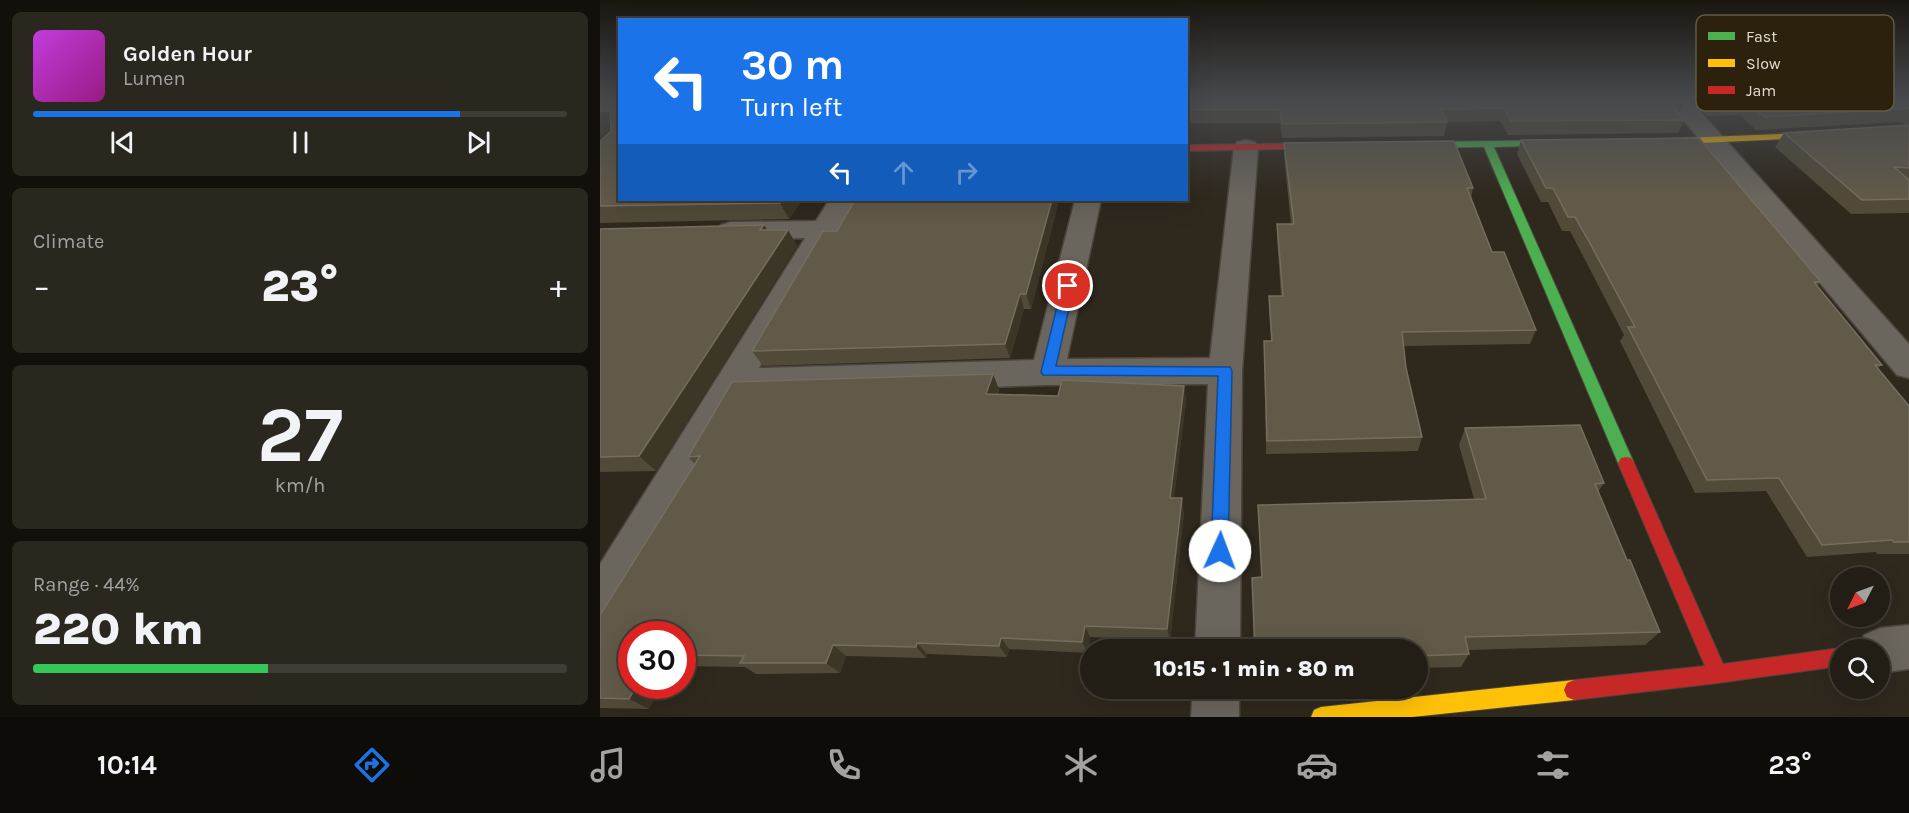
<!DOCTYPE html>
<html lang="en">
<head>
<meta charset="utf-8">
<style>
	:root { --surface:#221e16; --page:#2a271f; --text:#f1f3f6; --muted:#a2a2a1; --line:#3f3c35; --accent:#1a73e8 }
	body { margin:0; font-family:Karla,sans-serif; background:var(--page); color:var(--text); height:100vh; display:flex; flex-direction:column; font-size:22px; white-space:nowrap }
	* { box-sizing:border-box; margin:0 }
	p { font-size:20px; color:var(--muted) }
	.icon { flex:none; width:33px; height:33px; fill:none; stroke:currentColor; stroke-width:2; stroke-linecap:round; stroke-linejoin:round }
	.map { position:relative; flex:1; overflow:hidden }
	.side { display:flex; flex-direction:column; gap:12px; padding:12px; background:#13100c; width:600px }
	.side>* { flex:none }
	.guide { position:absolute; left:18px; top:18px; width:570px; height:183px; border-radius:0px; box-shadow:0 6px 24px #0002,0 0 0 2px var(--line); background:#1a73e8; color:#fff; overflow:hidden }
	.needle { width:39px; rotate:228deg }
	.fabs { position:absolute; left:1230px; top:567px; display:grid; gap:12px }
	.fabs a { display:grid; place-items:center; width:60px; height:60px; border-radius:50%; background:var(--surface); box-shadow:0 6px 24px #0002,0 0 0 2px var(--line); font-size:30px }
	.speed { position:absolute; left:18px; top:621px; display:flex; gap:12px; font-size:30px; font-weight:700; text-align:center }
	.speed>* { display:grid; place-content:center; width:78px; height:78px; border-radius:50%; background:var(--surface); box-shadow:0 6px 24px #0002,0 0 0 2px var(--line); line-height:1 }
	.speed .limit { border:9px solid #d22; background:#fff; color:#111 }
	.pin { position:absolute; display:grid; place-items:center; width:51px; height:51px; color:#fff; margin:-26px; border:3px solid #fff; border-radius:50%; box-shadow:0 2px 6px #0007 }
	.me { position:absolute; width:66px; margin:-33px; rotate:2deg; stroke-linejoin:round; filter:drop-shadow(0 0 4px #0008) }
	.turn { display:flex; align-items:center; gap:21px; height:126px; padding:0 24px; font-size:27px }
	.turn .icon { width:78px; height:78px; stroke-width:2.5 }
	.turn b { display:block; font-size:42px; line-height:51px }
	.lanes { display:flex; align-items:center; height:57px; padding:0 24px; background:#0003; justify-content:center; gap:30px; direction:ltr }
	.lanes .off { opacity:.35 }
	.big { font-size:45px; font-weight:800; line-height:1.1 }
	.side .card { flex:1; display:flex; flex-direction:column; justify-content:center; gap:9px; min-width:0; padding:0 21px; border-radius:9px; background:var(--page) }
	.side .dial { align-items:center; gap:0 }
	.dial b { font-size:78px; line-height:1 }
	.song { display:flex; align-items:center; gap:18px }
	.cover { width:72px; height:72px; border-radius:9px; background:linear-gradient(135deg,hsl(290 70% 55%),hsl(310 70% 35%)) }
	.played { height:6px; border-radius:3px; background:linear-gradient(90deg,var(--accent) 80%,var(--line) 80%) }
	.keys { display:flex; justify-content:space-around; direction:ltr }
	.heat { display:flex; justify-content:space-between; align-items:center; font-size:33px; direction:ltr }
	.charge { height:9px; border-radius:4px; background:linear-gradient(90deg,#34c759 44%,var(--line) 0) }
	.trip { position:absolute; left:480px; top:639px; width:348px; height:60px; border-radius:30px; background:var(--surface); box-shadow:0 6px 24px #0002,0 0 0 2px var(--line); font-weight:800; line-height:60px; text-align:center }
	.dock { display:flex; height:96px; justify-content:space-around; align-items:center; background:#0e0c09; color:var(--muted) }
	.dock .icon { width:42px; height:42px }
	.dock .selected { color:var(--accent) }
	.dock b { font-size:27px; color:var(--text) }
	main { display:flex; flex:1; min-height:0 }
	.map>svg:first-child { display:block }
</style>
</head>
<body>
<main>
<section class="side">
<div class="card">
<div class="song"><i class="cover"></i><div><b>Golden Hour</b><p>Lumen</p></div></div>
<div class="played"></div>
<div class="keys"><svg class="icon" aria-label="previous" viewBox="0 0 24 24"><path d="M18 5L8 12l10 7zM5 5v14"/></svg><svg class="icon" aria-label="pause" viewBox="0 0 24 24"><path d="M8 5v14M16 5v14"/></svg><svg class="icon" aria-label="next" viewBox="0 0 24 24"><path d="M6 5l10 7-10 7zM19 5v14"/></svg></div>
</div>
<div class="card"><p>Climate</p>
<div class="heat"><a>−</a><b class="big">23°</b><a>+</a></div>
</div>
<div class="card dial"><b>27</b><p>km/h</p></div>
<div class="card"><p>Range · 44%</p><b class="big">220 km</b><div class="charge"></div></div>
</section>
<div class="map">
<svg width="1309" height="717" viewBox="0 0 1309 717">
	<rect width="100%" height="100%" fill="#2e281d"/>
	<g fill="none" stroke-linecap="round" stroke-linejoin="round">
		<defs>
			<g id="street">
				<rect x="0" y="97" width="20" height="8"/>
				<polygon points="1064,97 1087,97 1309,344 1309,378 1297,375"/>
				<polygon points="646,140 655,142 658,147 642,371 640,650 595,650 608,384 448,385 143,395 15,618 0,624 0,564 205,238 131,240 121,237 117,231 121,225 131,222 216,221 229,200 255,200 159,368 434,360 475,200 501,200 467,359 610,358 634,147 637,142"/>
				<polygon points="1309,625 1309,669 1280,673 1280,650 1258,650 1264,635 1280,628"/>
				<polygon points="593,688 639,688 639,717 591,717"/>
			</g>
			<polygon id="fast" points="965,140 970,143 968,145 894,147 1034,463 1031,468 1026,469 1021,468 1018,463 884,147 812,148 807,145 812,142"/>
			<g id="slow">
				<polygon points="1225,132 1230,135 1228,137 1058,145 1053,142 1058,139"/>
				<polygon points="974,680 981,683 984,690 981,697 974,700 812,717 711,717 714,710 721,707"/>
			</g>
			<g id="jam">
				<polygon points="728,143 732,144 732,148 586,151 586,145"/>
				<polygon points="1026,457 1031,458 1034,463 1123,664 1240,648 1244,650 1240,650 1240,666 1118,683 974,700 967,697 964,690 967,683 974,680 1105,666 1018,463 1021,458"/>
			</g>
		</defs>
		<use href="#street" stroke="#4b453c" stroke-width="3"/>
		<use href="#fast" stroke="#4b453c" stroke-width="2"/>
		<use href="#slow" stroke="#4b453c" stroke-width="2"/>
		<use href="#jam" stroke="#4b453c" stroke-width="2"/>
		<use href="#street" fill="#6a655d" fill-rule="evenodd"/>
		<use href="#fast" fill="#4caf50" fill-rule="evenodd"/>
		<use href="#slow" fill="#ffc107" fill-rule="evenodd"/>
		<use href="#jam" fill="#c62828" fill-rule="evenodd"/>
	</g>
	<g fill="#514a38">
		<polygon points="586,97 1084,103 1079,113 1084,120 1078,133 908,135 900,121 847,122 844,136 682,138 680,123 586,123"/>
		<polygon points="1089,97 1309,97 1309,213 1251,214 1175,147 1184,133 1309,125 1299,122 1156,130 1140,115 1107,116"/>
		<polygon points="20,100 20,200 202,200 189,219 0,223 0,141 11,131 11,127 0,137 0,101"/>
		<polygon points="921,140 1221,282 1217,286 1282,365 1278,368 1309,406 1309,554 1277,554 1276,552 1207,557 1166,491 1095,493 1020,341 1024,335 970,231 962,231 948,202 941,202 917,154"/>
		<polygon points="684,143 873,188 871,198 892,252 936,330 930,344 803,346 806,368 822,437 818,451 666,454 664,341 671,341 669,310 669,296 681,296 677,238 677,224 691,224 684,156"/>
		<polygon points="255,200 459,200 431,309 424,309 410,358 163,366 152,351 237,231"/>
		<polygon points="164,225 167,230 188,230 197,246 56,471 0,472 0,229"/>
		<polygon points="584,386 586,401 574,498 584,512 570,641 490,637 488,653 409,649 407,657 327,654 326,658 246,656 240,673 156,674 145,667 82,666 82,634 32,634 49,709 0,708 0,615 95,464 88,457 399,389 398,394 458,396"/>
		<polygon points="865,428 1004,483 998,492 1027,560 1060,632 1045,645 868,650 869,654 861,667 818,668 818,650 654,650 652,578 661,577 658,505 874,499 859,445"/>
	</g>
	<g fill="#3c3627">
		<polygon points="10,110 11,127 0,137 0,112"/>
		<polygon points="182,200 202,200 189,219 180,203"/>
		<polygon points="452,200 459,200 431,309 426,294"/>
		<polygon points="164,225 174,241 160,230"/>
		<polygon points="188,230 197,246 56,471 39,456"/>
		<polygon points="420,294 424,309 410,358 405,344"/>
		<polygon points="393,374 399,389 392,409 386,394"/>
		<polygon points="584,386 586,401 572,512 570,498"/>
		<polygon points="582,498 584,512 570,641 567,629"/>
		<polygon points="485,626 490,637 488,653 482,642"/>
		<polygon points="401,638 409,649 407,657 399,646"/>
		<polygon points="317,643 327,654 326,658 316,647"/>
		<polygon points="233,645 246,656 240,673 226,663"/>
		<polygon points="36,686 62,686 49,709 29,699"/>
	</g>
	<g fill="#615a49" stroke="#756e5e" stroke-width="1.5">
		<polygon points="586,97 1079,97 1084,103 1071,103 1084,120 911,121 904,108 841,109 847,122 682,124 680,110 586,110"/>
		<polygon points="1108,97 1309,97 1309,108 1164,117 1147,102 1114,103"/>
		<polygon points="20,100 20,200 182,200 180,203 0,206 0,141 11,131 10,110 0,112 0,101"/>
		<polygon points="1309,125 1309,168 1294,167 1309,180 1309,199 1262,200 1184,133"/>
		<polygon points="1099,138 1221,282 1214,282 1282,365 1275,365 1309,406 1309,542 1294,542 1292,540 1222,545 1179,478 1107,480 1028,327 1035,327 992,247 975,217 968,217 953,188 946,188 921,140"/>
		<polygon points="854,141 873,188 867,188 892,252 904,252 936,330 802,332 806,368 822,437 667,441 664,341 672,341 669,296 683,296 677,224 694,224 684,143"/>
		<polygon points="255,200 452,200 426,294 420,294 405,344 152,351 223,231 237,231"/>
		<polygon points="164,225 160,230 188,230 39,456 0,457 0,229"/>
		<polygon points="393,374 386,394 458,396 462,380 584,386 570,498 582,498 567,629 485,626 482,642 401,638 399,646 317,643 316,647 233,645 226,663 140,663 144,656 82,655 82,634 32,634 32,686 36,686 29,699 0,698 0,615 100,456 88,457 132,382"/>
		<polygon points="980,425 1004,483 995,484 1027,560 1030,560 1060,632 865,637 869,654 818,656 818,650 655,650 652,578 662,577 658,505 886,499 865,428"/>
	</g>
	<linearGradient id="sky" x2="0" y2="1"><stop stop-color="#191610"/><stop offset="0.49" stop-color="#46484c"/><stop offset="1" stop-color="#46484c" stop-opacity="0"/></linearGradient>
	<rect width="1309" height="197" fill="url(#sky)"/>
	<polygon fill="#1a73e8" stroke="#114b97" stroke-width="1.5" points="468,281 474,286 456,366 630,367 632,371 628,551 626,557 620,559 614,557 611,551 618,376 443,375 441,372 462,286"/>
	<rect x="1096" y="15" width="198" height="96" rx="9" fill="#2b210c" stroke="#625946" stroke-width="1.5"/>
	<rect x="1108" y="32" width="27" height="8" fill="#4caf50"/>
	<rect x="1108" y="59" width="27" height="8" fill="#ffc107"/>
	<rect x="1108" y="86" width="27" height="8" fill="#c62828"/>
	<g font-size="16" fill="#e3dccf">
		<text x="1146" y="42">Fast</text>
		<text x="1146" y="69">Slow</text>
		<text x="1146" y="96">Jam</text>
	</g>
</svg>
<div class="fabs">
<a><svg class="needle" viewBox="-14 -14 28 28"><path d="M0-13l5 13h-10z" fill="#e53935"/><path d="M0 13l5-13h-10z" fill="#a2a2a1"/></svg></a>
<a><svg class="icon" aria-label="search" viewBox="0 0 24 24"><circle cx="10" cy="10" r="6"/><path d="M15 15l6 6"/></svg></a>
</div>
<div class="speed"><div class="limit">30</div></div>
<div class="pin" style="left:468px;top:286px;background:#d93025"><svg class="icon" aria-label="arrive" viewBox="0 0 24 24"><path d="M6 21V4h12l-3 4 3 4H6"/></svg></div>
<svg class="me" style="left:620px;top:551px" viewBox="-20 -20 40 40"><circle r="19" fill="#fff"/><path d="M0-13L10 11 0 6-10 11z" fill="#1a73e8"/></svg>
<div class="trip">10:15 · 1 min · 80 m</div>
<div class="guide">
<div class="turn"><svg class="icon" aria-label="left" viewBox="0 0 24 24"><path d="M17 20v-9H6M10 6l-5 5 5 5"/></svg><div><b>30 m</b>Turn left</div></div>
<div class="lanes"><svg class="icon" aria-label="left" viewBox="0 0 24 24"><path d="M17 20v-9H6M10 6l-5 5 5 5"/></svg><svg class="icon off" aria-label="ahead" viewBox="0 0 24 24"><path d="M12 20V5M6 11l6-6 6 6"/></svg><svg class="icon off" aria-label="right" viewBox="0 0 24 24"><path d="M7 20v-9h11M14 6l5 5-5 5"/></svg></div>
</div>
</div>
</main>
<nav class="dock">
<b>10:14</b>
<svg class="icon selected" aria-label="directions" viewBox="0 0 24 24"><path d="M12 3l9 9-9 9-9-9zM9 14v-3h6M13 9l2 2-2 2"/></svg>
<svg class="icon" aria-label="music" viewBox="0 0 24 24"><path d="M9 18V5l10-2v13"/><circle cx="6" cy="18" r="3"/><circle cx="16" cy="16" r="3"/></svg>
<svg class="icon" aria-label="phone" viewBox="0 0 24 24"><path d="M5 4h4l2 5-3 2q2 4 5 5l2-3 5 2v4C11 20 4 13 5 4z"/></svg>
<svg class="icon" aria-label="climate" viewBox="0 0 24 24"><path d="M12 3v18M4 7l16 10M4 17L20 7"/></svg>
<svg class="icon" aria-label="car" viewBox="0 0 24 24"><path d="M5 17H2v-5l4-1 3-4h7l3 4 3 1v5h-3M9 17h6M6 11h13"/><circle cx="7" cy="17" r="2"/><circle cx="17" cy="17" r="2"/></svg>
<svg class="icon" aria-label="filters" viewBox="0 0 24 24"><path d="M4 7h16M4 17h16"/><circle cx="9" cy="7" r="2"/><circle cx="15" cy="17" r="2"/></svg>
<b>23°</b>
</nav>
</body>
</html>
